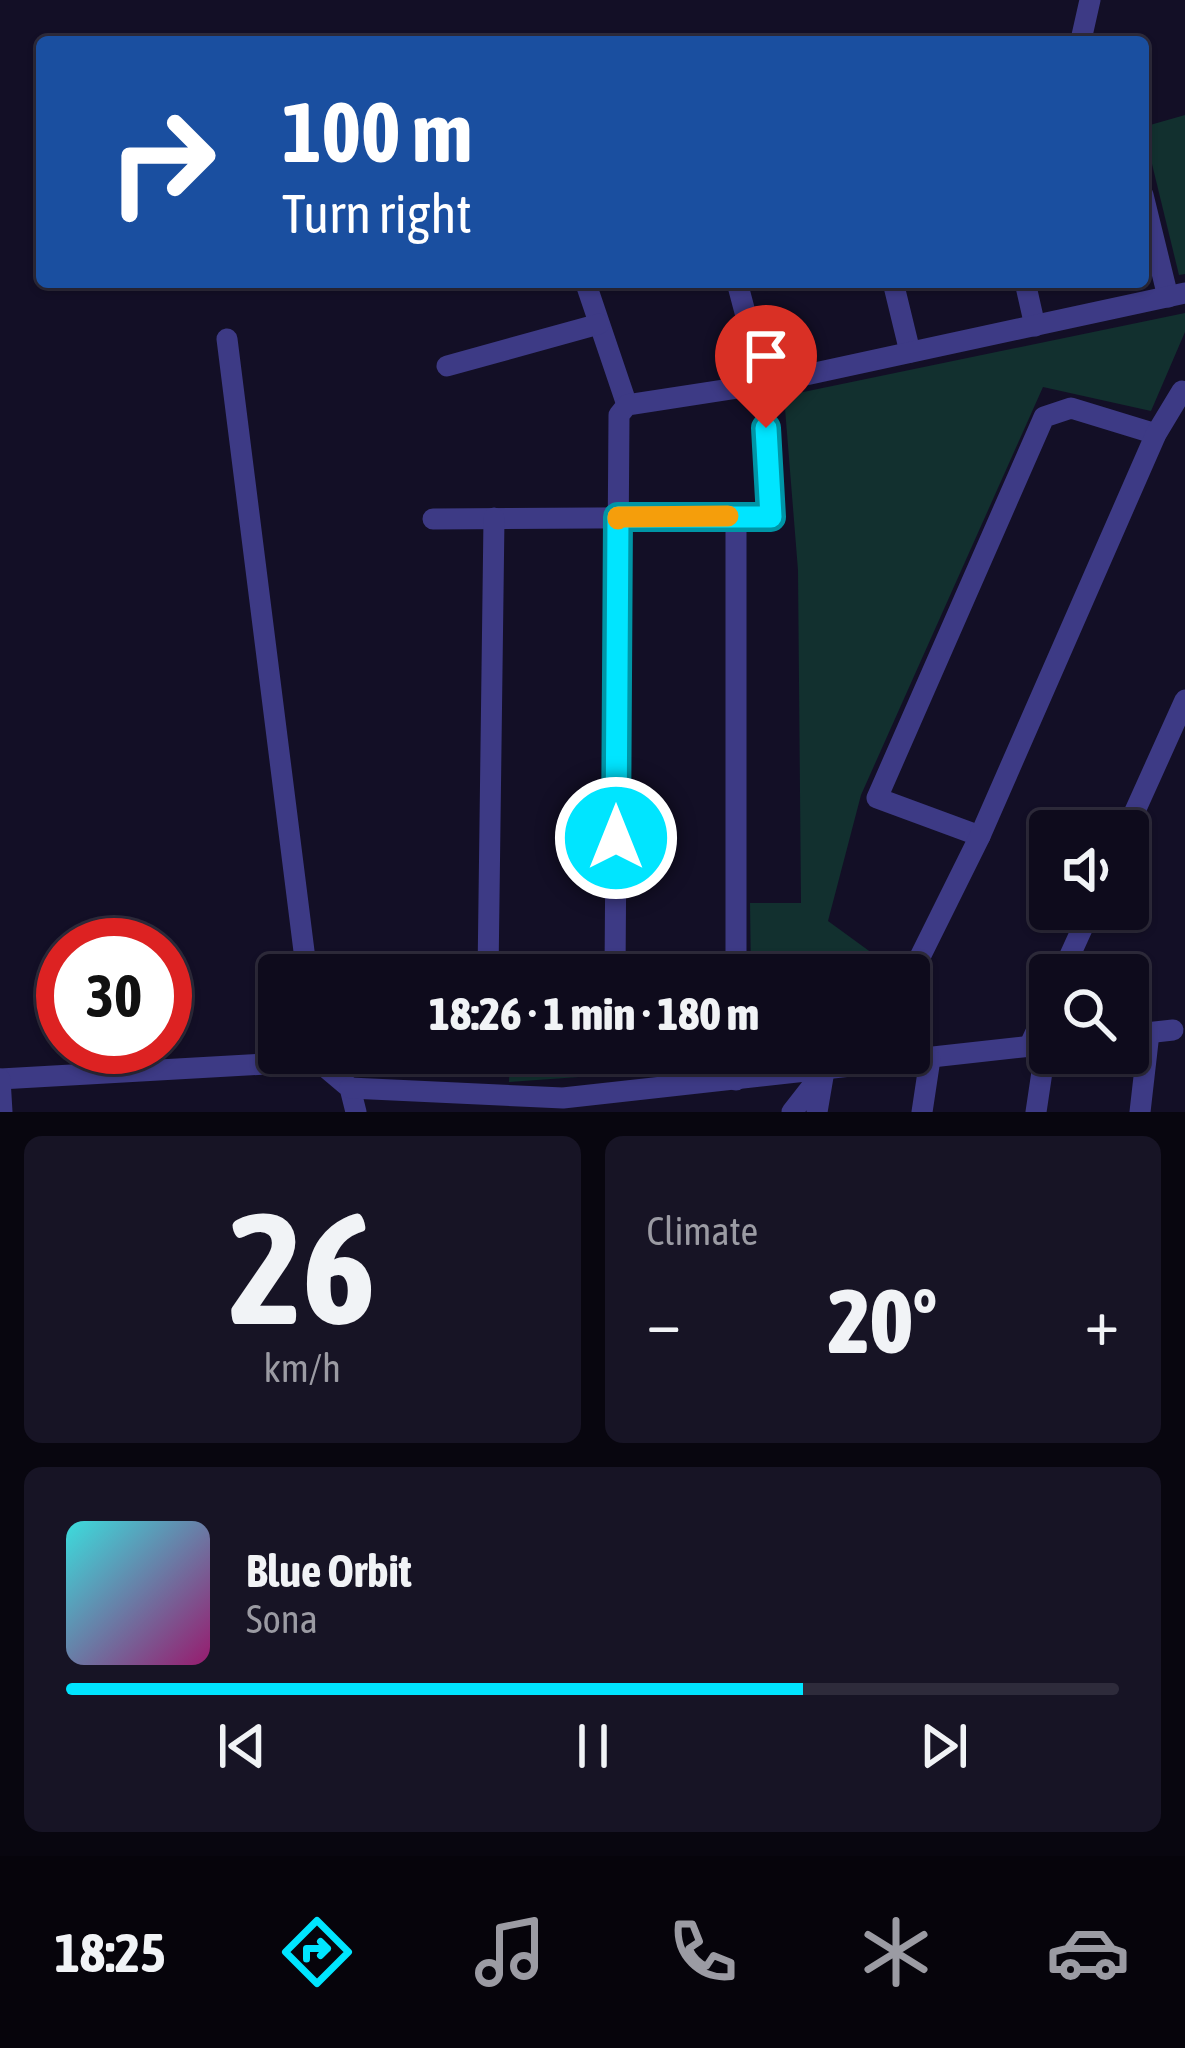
<!DOCTYPE html>
<html lang="en">
<head>
<meta charset="utf-8">
<style>
	:root { --surface:#0e0b1c; --page:#171425; --text:#f1f3f6; --muted:#9b9ba3; --line:#2e2b3b; --accent:#00e5ff }
	body { margin:0; font-family:"Asap Condensed",sans-serif; background:var(--page); color:var(--text); height:100vh; display:flex; flex-direction:column; font-size:45px; white-space:nowrap }
	* { box-sizing:border-box; margin:0 }
	p { font-size:39px; color:var(--muted) }
	.icon { flex:none; width:66px; height:66px; fill:none; stroke:currentColor; stroke-width:2; stroke-linecap:round; stroke-linejoin:round }
	.map { position:relative; height:1112px; overflow:hidden }
	.details { display:flex; flex-direction:column; gap:24px; padding:24px; background:#08060f; flex:1 }
	.details>* { flex:none }
	.guide { position:absolute; left:36px; top:36px; width:1113px; height:252px; border-radius:12px; box-shadow:0 3px 9px #0004,0 0 0 3px var(--line); background:#1a4fa0; color:#fff; overflow:hidden }
	.controls { position:absolute; left:1029px; top:810px; display:grid; gap:24px }
	.controls a { display:grid; place-items:center; width:120px; height:120px; border-radius:12px; background:var(--surface); box-shadow:0 3px 9px #0004,0 0 0 3px var(--line); font-size:60px }
	.speed { position:absolute; left:36px; top:918px; display:flex; gap:24px; font-size:60px; font-weight:700; text-align:center }
	.speed>* { display:grid; place-content:center; width:156px; height:156px; border-radius:50%; background:var(--surface); box-shadow:0 3px 9px #0004,0 0 0 3px var(--line); line-height:1 }
	.speed .limit { border:18px solid #d22; background:#fff; color:#111 }
	.pin { position:absolute; display:grid; place-items:center; width:102px; height:102px; color:#fff; margin:-123px -51px; border-radius:50% 50% 50% 0; rotate:-45deg; box-shadow:0 0 12px #0007 }
	.pin .icon { rotate:45deg }
	.me { position:absolute; width:132px; margin:-66px; rotate:0deg; stroke-linejoin:round; filter:drop-shadow(0 0 9px #0008) }
	.turn { display:flex; align-items:center; gap:42px; height:252px; padding:0 48px; font-size:54px }
	.turn .icon { width:156px; height:156px; stroke-width:2.5 }
	.turn b { display:block; font-size:84px; line-height:102px }
	.big { font-size:90px; font-weight:800; line-height:1.1 }
	.details .tile { flex:1; display:flex; flex-direction:column; justify-content:center; gap:18px; min-width:0; padding:0 42px; border-radius:18px; background:var(--page) }
	.details .dial { align-items:center; gap:0 }
	.dial b { font-size:156px; line-height:1 }
	.song { display:flex; align-items:center; gap:36px }
	.cover { width:144px; height:144px; border-radius:18px; background:linear-gradient(135deg,hsl(180 70% 55%),hsl(320 70% 35%)) }
	.played { height:12px; border-radius:6px; background:linear-gradient(90deg,var(--accent) 70%,var(--line) 70%) }
	.keys { display:flex; justify-content:space-around; direction:ltr }
	.heat { display:flex; justify-content:space-between; align-items:center; font-size:66px; direction:ltr }
	.details .tiles { flex:1; display:grid; gap:24px; grid-template-columns:1fr 1fr }
	.tile:last-child { grid-column:span 2 }
	.trip { position:absolute; left:258px; top:954px; width:672px; height:120px; border-radius:12px; background:var(--surface); box-shadow:0 3px 9px #0004,0 0 0 3px var(--line); font-weight:800; line-height:120px; text-align:center }
	.menu { display:flex; height:192px; justify-content:space-around; align-items:center; background:#06040b; color:var(--muted) }
	.menu .icon { width:84px; height:84px }
	.menu .on { color:var(--accent) }
	.menu b { font-size:54px; color:var(--text) }
	.map>svg:first-child { display:block }
</style>
</head>
<body>
<div class="map">
<svg width="1185" height="1112" viewBox="0 0 1185 1112">
	<rect width="100%" height="100%" fill="#130f26"/>
	<g fill="#12302f">
		<polygon points="1185,115 1185,274 1179,275 1143,127"/>
		<polygon points="1185,313 1185,332 1151,411 1043,387 861,795 828,921 898,972 895,975 751,975 750,903 801,903 798,570 784,396"/>
		<polygon points="510,1053 719,1053 719,1067 509,1082"/>
	</g>
	<g fill="none" stroke-linecap="round" stroke-linejoin="round">
		<g stroke="#3d3a85" stroke-width="21">
			<polyline points="1081,40 1090,0"/>
			<polyline points="1143,195 1168,297"/>
			<polyline points="893,282 910,352"/>
			<polyline points="1025,282 1035,326"/>
			<polyline points="586,284 627,405"/>
			<polyline points="227,339 307,975"/>
			<polyline points="447,366 599,324"/>
			<polyline points="736,516 736,975"/>
			<polyline points="433,519 771,517 764,384 737,282"/>
			<polyline points="1126,831 1185,700"/>
			<polyline points="980,836 877,798 1044,417 1071,408 1156,434"/>
			<polyline points="488,975 494,518"/>
			<polyline points="615,975 619,415 627,405 764,384 1185,293"/>
			<polyline points="1061,975 1091,909"/>
			<polyline points="909,979 980,836 1156,434 1182,391"/>
			<polyline points="1128,1035 1173,1030"/>
			<polyline points="1029,1047 1050,1001"/>
			<polyline points="736,1053 736,1080"/>
			<polyline points="486,1054 486,1053"/>
			<polyline points="318,1061 350,1088 356,1112"/>
			<polyline points="0,1079 318,1061 317,1053"/>
			<polyline points="0,1079 2,1112"/>
			<polyline points="350,1088 563,1098 1050,1044"/>
			<polyline points="792,1112 824,1071 817,1112"/>
			<polyline points="922,1112 930,1059"/>
			<polyline points="1036,1112 1046,1045"/>
			<polyline points="1140,1112 1149,1033"/>
		</g>
	</g>
	<g fill="none" stroke-linecap="round" stroke-linejoin="round">
		<defs>
			<polyline id="route" points="616,838 618,517 771,517 766,428"/>
		</defs>
		<use href="#route" stroke="#0095a6" stroke-width="30"/>
		<use href="#route" stroke="#00e5ff" stroke-width="21"/>
		<polyline stroke="#f59e0b" stroke-width="21" points="618,519 618,517 728,516"/>
	</g>
</svg>
<div class="controls">
<a><svg class="icon" aria-label="sound" viewBox="0 0 24 24"><path d="M4 9h4l5-4v14l-5-4H4zM17 9q2 3 0 6"/></svg></a>
<a><svg class="icon" aria-label="search" viewBox="0 0 24 24"><circle cx="10" cy="10" r="6"/><path d="M15 15l6 6"/></svg></a>
</div>
<div class="speed"><div class="limit">30</div></div>
<div class="pin" style="left:766px;top:428px;background:#d93025"><svg class="icon" aria-label="arrive" viewBox="0 0 24 24"><path d="M6 21V4h12l-3 4 3 4H6"/></svg></div>
<svg class="me" style="left:616px;top:838px" viewBox="-20 -20 40 40"><circle r="17" fill="#00e5ff" stroke="#fff" stroke-width="3"/><path d="M0-11L8 9 0 5-8 9z" fill="#fff"/></svg>
<div class="trip">18:26 · 1 min · 180 m</div>
<div class="guide">
<div class="turn"><svg class="icon" aria-label="right" viewBox="0 0 24 24"><path d="M7 20v-9h11M14 6l5 5-5 5"/></svg><div><b>100 m</b>Turn right</div></div>
</div>
</div>
<section class="details">
<div class="tiles">
<div class="tile dial"><b>26</b><p>km/h</p></div>
<div class="tile"><p>Climate</p>
<div class="heat"><a>−</a><b class="big">20°</b><a>+</a></div>
</div>
<div class="tile">
<div class="song"><i class="cover"></i><div><b>Blue Orbit</b><p>Sona</p></div></div>
<div class="played"></div>
<div class="keys"><svg class="icon" aria-label="previous" viewBox="0 0 24 24"><path d="M18 5L8 12l10 7zM5 5v14"/></svg><svg class="icon" aria-label="pause" viewBox="0 0 24 24"><path d="M8 5v14M16 5v14"/></svg><svg class="icon" aria-label="next" viewBox="0 0 24 24"><path d="M6 5l10 7-10 7zM19 5v14"/></svg></div>
</div>
</div>
</section>
<nav class="menu">
<b>18:25</b>
<svg class="icon on" aria-label="directions" viewBox="0 0 24 24"><path d="M12 3l9 9-9 9-9-9zM9 14v-3h6M13 9l2 2-2 2"/></svg>
<svg class="icon" aria-label="music" viewBox="0 0 24 24"><path d="M9 18V5l10-2v13"/><circle cx="6" cy="18" r="3"/><circle cx="16" cy="16" r="3"/></svg>
<svg class="icon" aria-label="phone" viewBox="0 0 24 24"><path d="M5 4h4l2 5-3 2q2 4 5 5l2-3 5 2v4C11 20 4 13 5 4z"/></svg>
<svg class="icon" aria-label="climate" viewBox="0 0 24 24"><path d="M12 3v18M4 7l16 10M4 17L20 7"/></svg>
<svg class="icon" aria-label="car" viewBox="0 0 24 24"><path d="M5 17H2v-5l4-1 3-4h7l3 4 3 1v5h-3M9 17h6M6 11h13"/><circle cx="7" cy="17" r="2"/><circle cx="17" cy="17" r="2"/></svg>
</nav>
</body>
</html>
